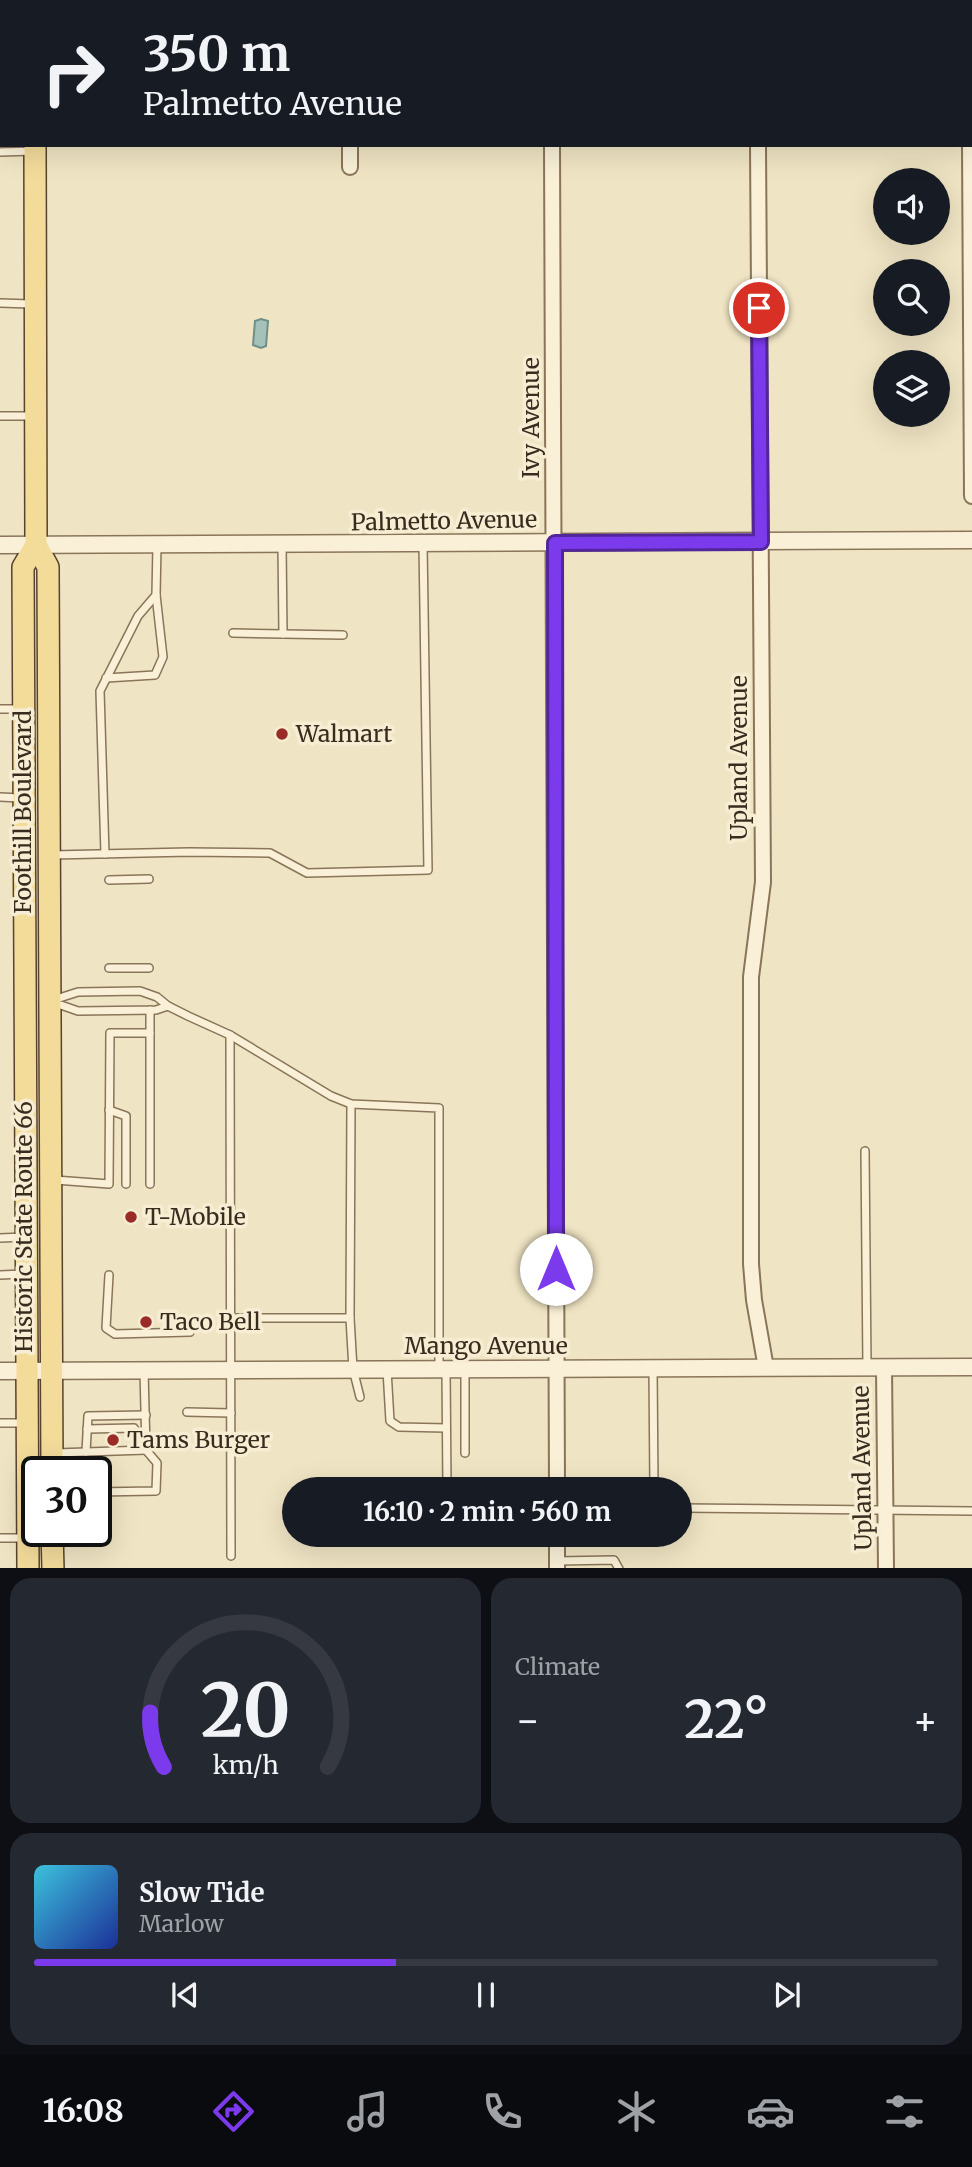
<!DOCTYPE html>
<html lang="en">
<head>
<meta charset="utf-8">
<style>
	:root { --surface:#171b24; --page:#242831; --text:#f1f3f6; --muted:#9ea1a6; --line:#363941; --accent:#7c3aed }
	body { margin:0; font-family:Merriweather,serif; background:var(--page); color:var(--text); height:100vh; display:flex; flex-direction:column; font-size:26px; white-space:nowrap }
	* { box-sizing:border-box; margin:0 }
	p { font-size:23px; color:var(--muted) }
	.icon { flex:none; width:38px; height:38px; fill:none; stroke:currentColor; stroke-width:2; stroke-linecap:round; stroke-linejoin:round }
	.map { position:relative; height:1568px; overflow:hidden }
	.drawer { display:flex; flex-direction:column; gap:10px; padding:10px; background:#0d0f14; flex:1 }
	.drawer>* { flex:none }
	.guide { position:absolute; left:0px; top:0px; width:973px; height:147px; box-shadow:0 7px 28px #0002; background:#171b24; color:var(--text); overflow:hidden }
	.controls { position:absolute; left:873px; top:168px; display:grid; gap:14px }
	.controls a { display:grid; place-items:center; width:77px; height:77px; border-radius:50%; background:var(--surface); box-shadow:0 7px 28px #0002; font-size:35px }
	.speed { position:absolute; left:21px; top:1456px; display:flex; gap:14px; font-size:35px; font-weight:700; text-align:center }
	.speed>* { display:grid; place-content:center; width:91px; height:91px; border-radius:50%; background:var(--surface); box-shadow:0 7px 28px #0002; line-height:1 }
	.speed .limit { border:4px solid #111; border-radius:10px; background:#fff; color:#111 }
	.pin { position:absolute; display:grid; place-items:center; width:60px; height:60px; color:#fff; margin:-30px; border:4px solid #fff; border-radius:50%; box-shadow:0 2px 7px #0007 }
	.me { position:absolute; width:77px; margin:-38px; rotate:0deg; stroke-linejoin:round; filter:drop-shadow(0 0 5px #0008) }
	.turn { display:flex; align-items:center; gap:24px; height:147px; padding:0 28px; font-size:32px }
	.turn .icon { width:91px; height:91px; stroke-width:2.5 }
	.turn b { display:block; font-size:49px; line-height:60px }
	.big { font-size:52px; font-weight:700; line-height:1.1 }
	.drawer .widget { flex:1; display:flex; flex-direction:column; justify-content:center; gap:10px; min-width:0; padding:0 24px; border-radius:21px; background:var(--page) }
	.drawer .dial { align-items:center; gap:0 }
	.dial svg { height:182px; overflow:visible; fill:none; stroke:var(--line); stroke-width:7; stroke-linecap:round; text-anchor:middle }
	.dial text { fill:var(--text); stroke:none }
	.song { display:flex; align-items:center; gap:21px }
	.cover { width:84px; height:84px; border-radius:10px; background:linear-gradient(135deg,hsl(190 70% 55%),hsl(230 70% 35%)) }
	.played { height:7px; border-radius:4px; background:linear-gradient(90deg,var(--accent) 40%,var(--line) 40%) }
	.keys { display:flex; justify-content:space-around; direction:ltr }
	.heat { display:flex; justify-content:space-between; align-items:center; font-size:38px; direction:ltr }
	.drawer .tiles { flex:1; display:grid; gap:10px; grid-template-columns:1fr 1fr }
	.widget:last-child { grid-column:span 2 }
	.trip { position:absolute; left:282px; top:1477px; width:410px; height:70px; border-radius:35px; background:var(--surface); box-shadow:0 7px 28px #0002; font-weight:700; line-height:70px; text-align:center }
	.tab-bar { display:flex; height:112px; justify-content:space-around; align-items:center; background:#090b0e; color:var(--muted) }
	.tab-bar .icon { width:49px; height:49px }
	.tab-bar .active { color:var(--accent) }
	.tab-bar b { font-size:32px; color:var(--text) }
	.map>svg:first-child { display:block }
</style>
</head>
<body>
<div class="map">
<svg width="972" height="1569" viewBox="0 0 972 1569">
	<rect width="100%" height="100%" fill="#efe4c3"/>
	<polygon fill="#a5c2ba" stroke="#6c9089" stroke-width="2" points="261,319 268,321 266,346 261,348 253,345 255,321"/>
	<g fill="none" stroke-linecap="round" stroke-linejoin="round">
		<defs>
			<g id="service">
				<polyline points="191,0 191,2"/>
				<polyline points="248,0 248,2"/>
				<polyline points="0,58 2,58"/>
				<polyline points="0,152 34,151"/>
				<polyline points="0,303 31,304"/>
				<polyline points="0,416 31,416"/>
				<polyline points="233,633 283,634 282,545"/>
				<polyline points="283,634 343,635"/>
				<polyline points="106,678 155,675 163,657 156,595"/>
				<polyline points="0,709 20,709"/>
				<polyline points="0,797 20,798"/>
				<polyline points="105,854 100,691 138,616 156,595 157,546"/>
				<polyline points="52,855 189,852 270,853 307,873 428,870 423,544"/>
				<polyline points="109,880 149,879"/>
				<polyline points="109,968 149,968"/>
				<polyline points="53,1000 78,992 140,991 157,997 168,1006 188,1016 230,1035 331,1096 351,1104 439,1108 439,1369"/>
				<polyline points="52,1002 78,1011 156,1010 168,1006"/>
				<polyline points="150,1033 150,1184"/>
				<polyline points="230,1035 231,1556"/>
				<polyline points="109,1110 126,1116 126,1184"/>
				<polyline points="865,1151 867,1367"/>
				<polyline points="55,1180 109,1184 110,1033 150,1033 150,1010"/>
				<polyline points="0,1238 24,1237"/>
				<polyline points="0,1275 23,1274"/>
				<polyline points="109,1275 106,1328 115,1334 190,1332"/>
				<polyline points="231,1318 350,1318 351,1104"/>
				<polyline points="350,1318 353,1369 360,1397"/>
				<polyline points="653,1368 654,1489"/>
				<polyline points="387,1370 390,1421 399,1427 446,1428"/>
				<polyline points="446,1370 447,1489"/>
				<polyline points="465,1370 465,1453"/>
				<polyline points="187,1412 231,1413"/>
				<polyline points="0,1423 23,1423"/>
				<polyline points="87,1429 134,1428 137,1433 138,1450"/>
				<polyline points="86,1452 88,1416 146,1415"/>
				<polyline points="56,1453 146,1450"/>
				<polyline points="96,1492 156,1491 157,1463 146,1450 144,1370"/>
				<polyline points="681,1508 972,1511"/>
				<polyline points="655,1535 655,1541"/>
				<polyline points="0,1538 24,1538"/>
				<polyline points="557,1561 614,1560 619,1569"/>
			</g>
			<g id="minor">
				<polyline points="349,0 349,2"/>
				<polyline points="552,0 552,2"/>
				<polyline points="758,0 758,2"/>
				<polyline points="969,0 969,2"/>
				<polyline points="350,145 350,167"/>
				<polyline points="552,145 557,1489"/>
				<polyline points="758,145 763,882 751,977 751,1264 754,1300 766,1368"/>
				<polyline points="970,145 972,496"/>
				<polyline points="884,1368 886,1569"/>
				<polyline points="557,1535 557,1569"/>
			</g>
			<g id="tertiary">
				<polyline points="0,545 972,540"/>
				<polyline points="0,1371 972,1367"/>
			</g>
			<g id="primary">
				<polyline points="35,0 35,2"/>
				<polyline points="36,545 48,567 52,1472"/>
				<polyline points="52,1531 53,1569"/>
				<polyline points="28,1569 23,567 36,545 35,145"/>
			</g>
		</defs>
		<use href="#service" stroke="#897559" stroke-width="10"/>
		<use href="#minor" stroke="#897559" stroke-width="18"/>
		<use href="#tertiary" stroke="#897559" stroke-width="19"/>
		<use href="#primary" stroke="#57432e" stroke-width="24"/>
		<use href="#service" stroke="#f9f0d7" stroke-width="7"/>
		<use href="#minor" stroke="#f9f0d7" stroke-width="14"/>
		<use href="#tertiary" stroke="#f9f0d7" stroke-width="16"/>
		<use href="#primary" stroke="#f3db9a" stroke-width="21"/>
	</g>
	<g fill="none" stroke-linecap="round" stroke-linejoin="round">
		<defs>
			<polyline id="route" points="556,1269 555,543 761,542 759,308"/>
		</defs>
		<use href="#route" stroke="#51269a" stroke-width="18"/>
		<use href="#route" stroke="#7c3aed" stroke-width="12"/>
	</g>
	<g fill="#9a2c28" stroke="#f6edd3" stroke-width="2.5">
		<circle cx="282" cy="734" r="7"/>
		<circle cx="131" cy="1217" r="7"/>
		<circle cx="146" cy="1322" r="7"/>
		<circle cx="113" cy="1440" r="7"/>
	</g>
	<g text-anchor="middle" stroke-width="7" stroke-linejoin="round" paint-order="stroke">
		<g font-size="23" fill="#392c1e" stroke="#f6edd3">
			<text transform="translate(531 418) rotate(-90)" y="8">Ivy Avenue</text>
			<text transform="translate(444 521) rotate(-1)" y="8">Palmetto Avenue</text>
			<text transform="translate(739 758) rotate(-90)" y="8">Upland Avenue</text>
			<text transform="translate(23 812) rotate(-90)" y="8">Foothill Boulevard</text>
			<text transform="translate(24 1227) rotate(-90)" y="8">Historic State Route 66</text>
			<text x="486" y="1354">Mango Avenue</text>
			<text transform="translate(862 1468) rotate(-91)" y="8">Upland Avenue</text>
		</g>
		<g font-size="23" fill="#392c1e" stroke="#f6edd3" text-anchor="start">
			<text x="296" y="742">Walmart</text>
			<text x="145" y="1225">T-Mobile</text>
			<text x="160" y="1330">Taco Bell</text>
			<text x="127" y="1448">Tams Burger</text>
		</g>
	</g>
</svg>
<div class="controls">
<a><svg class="icon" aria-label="sound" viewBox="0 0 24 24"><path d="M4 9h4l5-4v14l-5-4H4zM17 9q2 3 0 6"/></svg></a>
<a><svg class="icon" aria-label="search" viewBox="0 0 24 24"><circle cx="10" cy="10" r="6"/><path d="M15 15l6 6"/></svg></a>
<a><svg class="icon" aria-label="layers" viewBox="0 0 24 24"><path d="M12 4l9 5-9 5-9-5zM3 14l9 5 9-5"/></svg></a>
</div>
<div class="speed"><div class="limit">30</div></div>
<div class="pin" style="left:759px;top:308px;background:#d93025"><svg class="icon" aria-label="arrive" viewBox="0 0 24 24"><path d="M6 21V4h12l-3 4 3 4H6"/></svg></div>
<svg class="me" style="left:556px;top:1269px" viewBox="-20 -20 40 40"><circle r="19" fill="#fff"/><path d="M0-13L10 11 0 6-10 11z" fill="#7c3aed"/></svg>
<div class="trip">16:10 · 2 min · 560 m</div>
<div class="guide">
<div class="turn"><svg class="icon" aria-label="right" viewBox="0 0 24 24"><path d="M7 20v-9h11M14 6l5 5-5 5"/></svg><div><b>350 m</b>Palmetto Avenue</div></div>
</div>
</div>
<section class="drawer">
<div class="tiles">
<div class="widget dial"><svg viewBox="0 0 100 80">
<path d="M14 69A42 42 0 1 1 86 69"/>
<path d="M14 69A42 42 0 0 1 8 45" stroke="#7c3aed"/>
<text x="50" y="56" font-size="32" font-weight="700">20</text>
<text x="50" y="72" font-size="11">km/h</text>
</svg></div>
<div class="widget"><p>Climate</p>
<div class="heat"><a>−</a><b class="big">22°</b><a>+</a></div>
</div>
<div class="widget">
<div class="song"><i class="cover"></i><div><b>Slow Tide</b><p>Marlow</p></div></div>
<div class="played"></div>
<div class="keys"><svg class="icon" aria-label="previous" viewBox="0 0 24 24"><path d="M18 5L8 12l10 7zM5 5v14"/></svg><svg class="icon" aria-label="pause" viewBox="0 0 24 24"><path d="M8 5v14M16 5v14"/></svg><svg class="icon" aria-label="next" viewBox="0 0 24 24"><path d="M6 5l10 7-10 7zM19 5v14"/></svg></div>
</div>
</div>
</section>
<nav class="tab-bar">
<b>16:08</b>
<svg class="icon active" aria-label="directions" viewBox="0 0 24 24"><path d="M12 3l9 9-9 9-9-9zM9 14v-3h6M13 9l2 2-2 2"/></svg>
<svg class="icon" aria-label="music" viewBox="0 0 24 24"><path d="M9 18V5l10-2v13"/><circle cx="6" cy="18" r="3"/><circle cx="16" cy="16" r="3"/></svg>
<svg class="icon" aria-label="phone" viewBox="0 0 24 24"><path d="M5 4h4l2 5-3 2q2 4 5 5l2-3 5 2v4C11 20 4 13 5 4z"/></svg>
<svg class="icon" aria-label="climate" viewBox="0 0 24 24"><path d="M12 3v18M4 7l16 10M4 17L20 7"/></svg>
<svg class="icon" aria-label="car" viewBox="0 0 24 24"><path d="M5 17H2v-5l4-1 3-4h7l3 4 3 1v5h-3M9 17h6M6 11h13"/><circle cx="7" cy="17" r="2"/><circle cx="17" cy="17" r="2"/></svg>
<svg class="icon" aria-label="filters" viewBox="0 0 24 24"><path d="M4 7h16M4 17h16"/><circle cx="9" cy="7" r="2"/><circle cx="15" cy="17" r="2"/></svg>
</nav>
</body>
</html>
